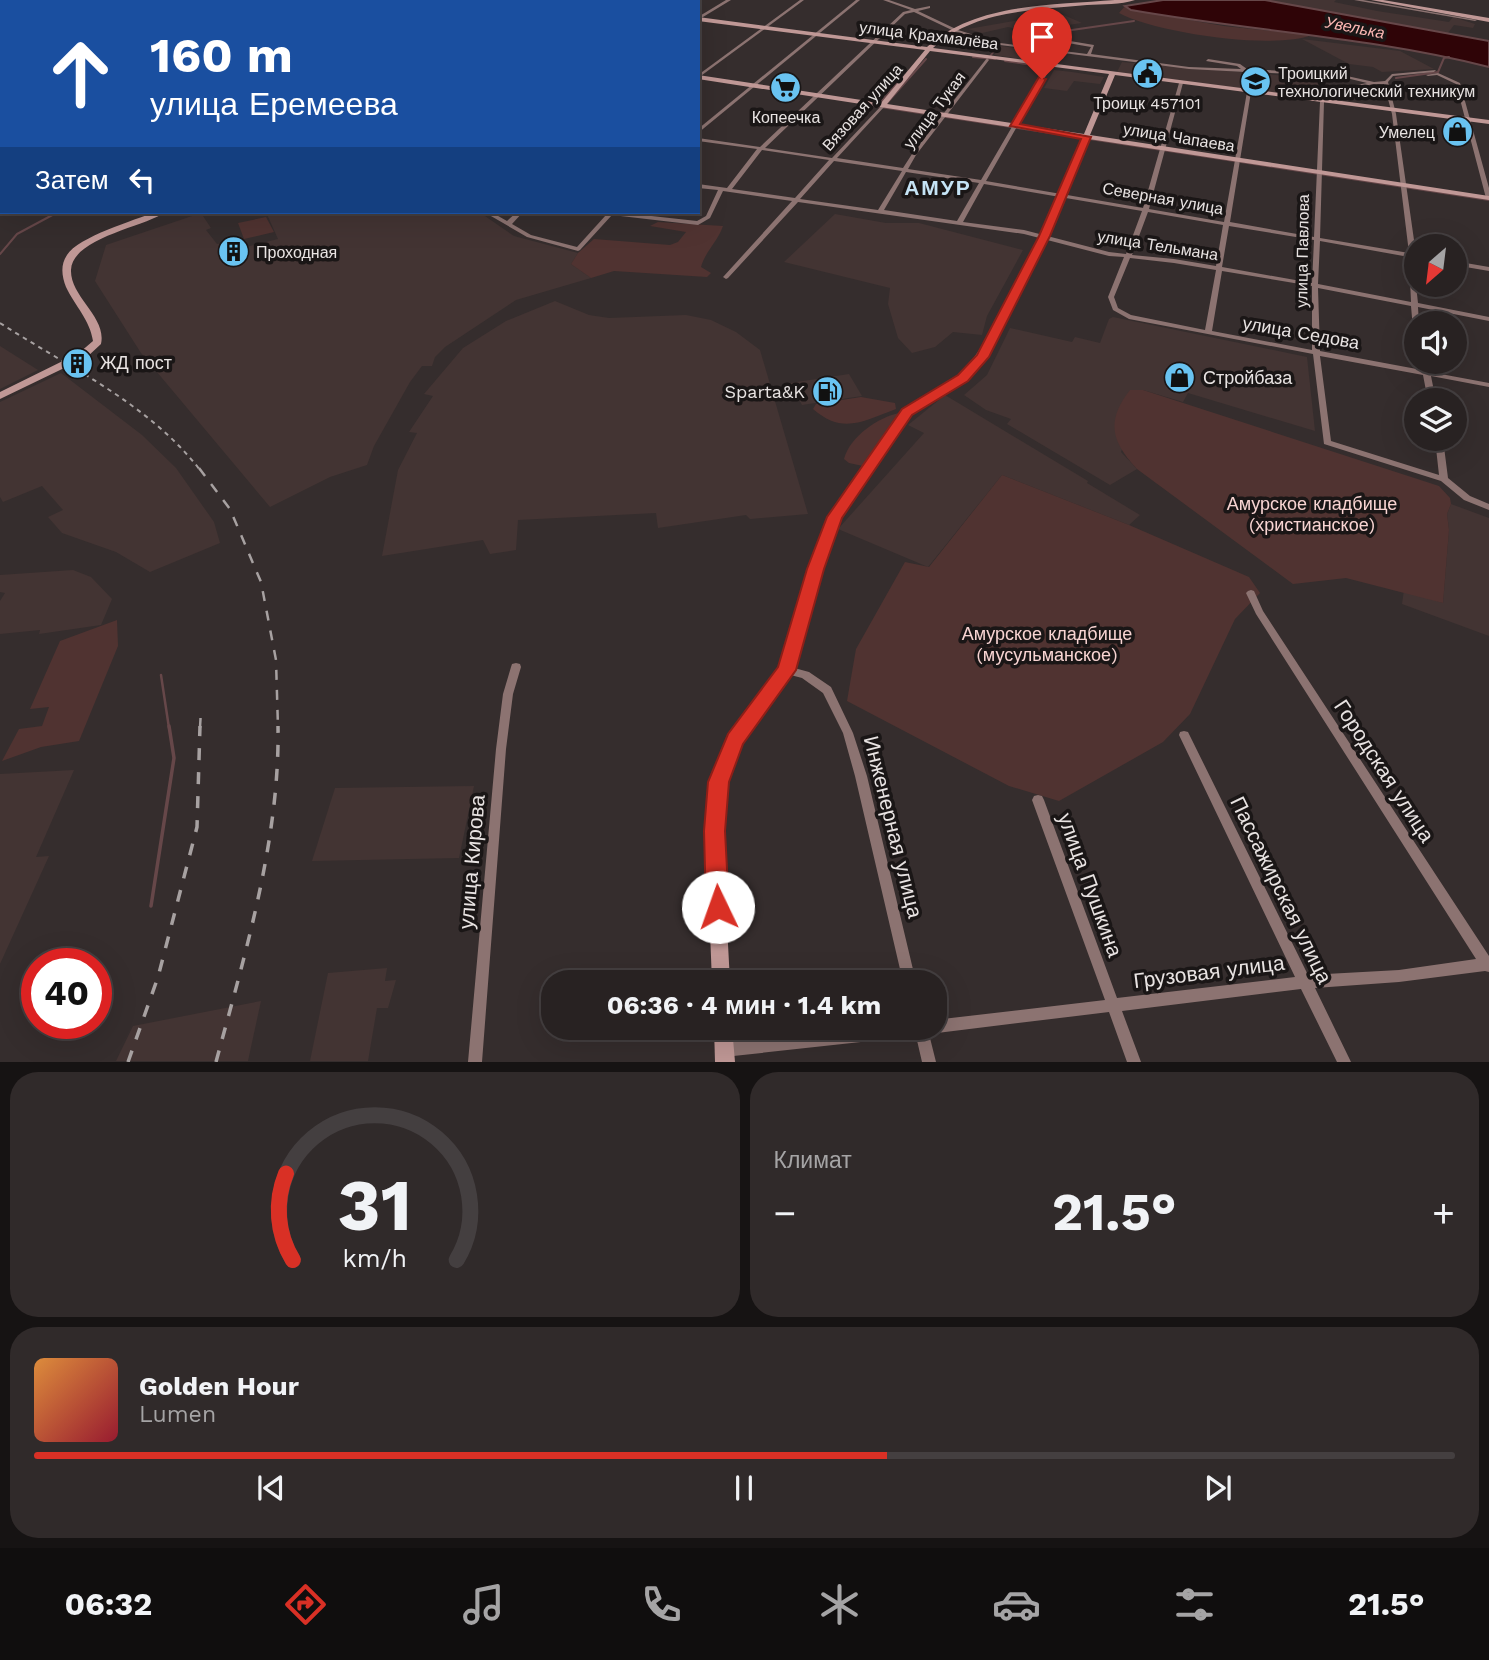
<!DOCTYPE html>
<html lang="ru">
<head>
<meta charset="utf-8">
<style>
	:root { --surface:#282222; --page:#302a2a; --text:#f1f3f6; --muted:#a5a4a5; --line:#443f40; --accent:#d93025 }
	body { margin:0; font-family:"Work Sans",sans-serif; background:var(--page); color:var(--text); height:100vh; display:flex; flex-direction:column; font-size:26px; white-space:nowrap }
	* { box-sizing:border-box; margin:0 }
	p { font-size:23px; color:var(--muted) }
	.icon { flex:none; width:38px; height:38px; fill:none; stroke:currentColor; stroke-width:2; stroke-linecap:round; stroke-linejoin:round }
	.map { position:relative; height:1062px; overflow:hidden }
	.side { display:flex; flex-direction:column; gap:10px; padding:10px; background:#161313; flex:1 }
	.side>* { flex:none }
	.banner { position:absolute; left:0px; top:0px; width:700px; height:214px; box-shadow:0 7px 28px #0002,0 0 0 2px var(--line); background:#1a4fa0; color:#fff; overflow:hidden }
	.needle { width:46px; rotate:208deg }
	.buttons { position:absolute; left:1404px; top:234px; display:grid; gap:14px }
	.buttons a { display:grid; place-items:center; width:63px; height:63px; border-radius:50%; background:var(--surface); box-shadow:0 7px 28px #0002,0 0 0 2px var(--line); font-size:35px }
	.speed { position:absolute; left:21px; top:948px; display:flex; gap:14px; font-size:35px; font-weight:700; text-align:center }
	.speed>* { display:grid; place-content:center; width:91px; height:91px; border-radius:50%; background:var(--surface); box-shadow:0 7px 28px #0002,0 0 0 2px var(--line); line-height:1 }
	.speed .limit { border:10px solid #d22; background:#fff; color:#111 }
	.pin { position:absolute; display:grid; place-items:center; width:60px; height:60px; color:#fff; margin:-72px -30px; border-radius:50% 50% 50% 0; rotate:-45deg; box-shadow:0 0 7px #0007 }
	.pin .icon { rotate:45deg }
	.me { position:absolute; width:77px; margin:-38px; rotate:357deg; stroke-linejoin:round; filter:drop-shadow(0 0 5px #0008) }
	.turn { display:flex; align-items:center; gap:24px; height:147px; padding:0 35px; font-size:32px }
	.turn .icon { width:91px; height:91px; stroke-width:2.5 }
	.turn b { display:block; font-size:49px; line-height:60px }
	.then { display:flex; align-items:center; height:66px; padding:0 35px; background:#0003; gap:14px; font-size:26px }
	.big { font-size:52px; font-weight:700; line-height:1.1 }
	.side .card { flex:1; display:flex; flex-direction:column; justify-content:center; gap:10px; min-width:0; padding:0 24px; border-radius:28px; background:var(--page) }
	.side .dial { align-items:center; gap:0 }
	.dial svg { height:182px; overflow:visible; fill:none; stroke:var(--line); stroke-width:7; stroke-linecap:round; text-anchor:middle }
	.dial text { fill:var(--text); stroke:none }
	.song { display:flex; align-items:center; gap:21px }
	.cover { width:84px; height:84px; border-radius:10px; background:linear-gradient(135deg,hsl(30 70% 55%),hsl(350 70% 35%)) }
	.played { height:7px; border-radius:4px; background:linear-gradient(90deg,var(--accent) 60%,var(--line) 60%) }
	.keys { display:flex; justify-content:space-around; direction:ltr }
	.heat { display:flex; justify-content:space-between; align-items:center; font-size:38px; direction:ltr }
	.side .tiles { flex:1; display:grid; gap:10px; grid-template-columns:1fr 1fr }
	.card:last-child { grid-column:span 2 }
	.trip { position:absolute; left:541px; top:970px; width:406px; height:70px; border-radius:28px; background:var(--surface); box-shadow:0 7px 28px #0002,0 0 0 2px var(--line); font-weight:700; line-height:70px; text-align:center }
	.tabs { display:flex; height:112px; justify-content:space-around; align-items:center; background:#100e0e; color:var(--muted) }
	.tabs .icon { width:49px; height:49px }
	.tabs .current { color:var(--accent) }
	.tabs b { font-size:32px; color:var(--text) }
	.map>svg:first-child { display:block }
</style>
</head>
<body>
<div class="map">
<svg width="1489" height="1062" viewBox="0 0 1489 1062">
	<rect width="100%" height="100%" fill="#352d2d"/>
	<g fill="#433433">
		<polygon points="1265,0 1336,0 1334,2 1377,11 1449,22 1453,17 1475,24 1473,28 1454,25 1448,33"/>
		<polygon points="1059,13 1082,23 1025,31 1008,27 982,33 968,29"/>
		<polygon points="1302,39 1400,51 1434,69 1382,72 1373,67 1349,64"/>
		<polygon points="1001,46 1060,54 1055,64 994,55"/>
		<polygon points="1122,62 1323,79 1321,99 1117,72"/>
		<polygon points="1054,70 1072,72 1104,77 1100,84 1074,81 1067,91 1044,88"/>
		<polygon points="266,212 479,212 514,236 578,253 571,264 591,278 516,300 445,347 435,357 432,366 422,366 410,382 374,446 367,465 330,477 270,507 141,353 95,281 106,245 201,213 211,228 206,230 217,244 223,243 230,251 278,239"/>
		<polygon points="835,214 886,223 919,223 1023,250 987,316 982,335 953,332 935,347 912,353 898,338 888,304 890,288 784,262"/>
		<polygon points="555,301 589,315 609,318 686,315 711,320 736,332 760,350 808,514 750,519 746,515 658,528 656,513 518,520 516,550 490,554 483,540 382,556 398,470 417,433 409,432 433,396 424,394 463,348 506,321"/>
		<polygon points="1113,317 1307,357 1315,431 1188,393 1183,402 1143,390 1121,452 1137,469 1110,485 1007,424 1011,419 986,410 964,395 987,375 1010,328 1072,342 1075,337 1100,343 1109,319"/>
		<polygon points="0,346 38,370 0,389"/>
		<polygon points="61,373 142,435 176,468 214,522 220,543 150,572 116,552 62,533 48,517 63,510 42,486 3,502 0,497 0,402"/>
		<polygon points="849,374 862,396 802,405 790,383"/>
		<polygon points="945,395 1088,481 1087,483 1140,515 1129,525 1002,475 928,567 838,529 924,433 908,425"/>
		<polygon points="1451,504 1489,518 1489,636 1402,604 1404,590 1443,603 1449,530 1447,514"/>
		<polygon points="73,570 91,577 112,599 101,625 39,634 40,630 0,634 0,601 5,593 0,592 0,575"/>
		<polygon points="74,770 36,857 49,856 0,964 0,774"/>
		<polygon points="474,786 459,858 312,861 335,788"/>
		<polygon points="387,968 385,981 396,980 388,1008 377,1008 368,1061 310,1061 328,973"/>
		<polygon points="261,1001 248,1061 116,1061 133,1026"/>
	</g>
	<g fill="#503331">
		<path d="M1125,6L1131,10L1224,26L1312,35C1273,50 1156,33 1119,13Z"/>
		<polygon points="266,217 274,232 244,239 238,223"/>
		<path d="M658,222L723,226C718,241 705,252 701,267L711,273L707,277L614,271L591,278L571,264L578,253L594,239L670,245L678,242L686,232L650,226Z"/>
		<path d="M1130,390H1143L1439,486L1450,498L1451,504L1447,514L1449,530L1443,603L1346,578L1293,584L1137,469C1111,441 1106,421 1130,390Z"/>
		<path d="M861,397L895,403L896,409C863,421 843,435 813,409L816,404Z"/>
		<path d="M899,413L863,466L849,463L844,459C850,436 879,417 899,413Z"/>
		<polygon points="1002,475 1129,525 1249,577 1260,593 1235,619 1190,714 1163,742 1059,801 1009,786 847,701 856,649 905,562 929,567"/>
		<polygon points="117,620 118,646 79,741 41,747 2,761 19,729 42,726 49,707 30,709 60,641"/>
	</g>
	<path fill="#2f0407" stroke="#664749" stroke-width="2" d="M1163,0H1265L1489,41V67C1372,37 1250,31 1131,10L1125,6Z"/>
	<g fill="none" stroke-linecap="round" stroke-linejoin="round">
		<g stroke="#664749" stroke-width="2">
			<polyline points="434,2 438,0"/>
			<polyline points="502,2 506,0"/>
			<polyline points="1017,45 1029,34 1047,29 1072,30 1134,21"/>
			<polyline points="991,55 999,45"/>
			<polyline points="973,57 995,59"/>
			<polyline points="1005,61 1026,64"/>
			<polyline points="1396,78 1438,72 1444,58 1449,57"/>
			<polyline points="881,102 902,78"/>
			<polyline points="887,103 926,59"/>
			<polyline points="874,106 1489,200"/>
			<polyline points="0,254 17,234 58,212"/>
		</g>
		<polyline stroke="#664749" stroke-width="2.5" points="161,675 169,728"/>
		<polyline stroke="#664749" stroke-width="3.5" points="151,906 174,758 169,726"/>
		<g fill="#8c7371" fill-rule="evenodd">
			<polygon points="201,0 215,2 206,2"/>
			<polygon points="283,0 288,0 285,2 279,2"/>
			<polygon points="355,0 360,0 357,2 352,2"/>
			<polygon points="500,0 505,0 502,2 497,2"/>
			<polygon points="577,0 582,0 580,2 575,2"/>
			<polygon points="613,0 618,0 616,2 611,2"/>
			<polygon points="652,0 657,0 655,2 650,2"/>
			<polygon points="726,0 731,0 698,20 698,17"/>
			<polygon points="800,0 804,0 698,78 698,75"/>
			<polygon points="856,0 860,0 698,133 698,129"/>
			<path d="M883,0H889L915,9L930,6V8L918,11L958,30L1000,43L1087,54L1091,47L1027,36L1028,34L1094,45L1091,54L1189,67L1241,69L1237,66L1206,61L1208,59L1240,64L1247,69L1338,74L1374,82L1385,81L1392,74L1436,70L1434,72L1393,76L1388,82L1396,114L1416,254V285L1418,303L1489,317V321L1418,307L1419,324H1416V331L1413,329L1411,306L1318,288L1320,351L1422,370L1420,362H1428L1430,372L1489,383V387L1431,376L1436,401H1428L1423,375L1320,356L1331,441L1439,475L1435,439H1443L1448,478L1470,496L1489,504V510L1464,500L1441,481L1324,444L1313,354L1129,319L1113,310L1108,297L1124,257L1109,256L1024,234L798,202L728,278L726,279L723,277L724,276L792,201L723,191L710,218L698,225L612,215L580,250L578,251L527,237L484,212H491L507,221L517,212H523L512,224L531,235L577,247L606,215L595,213L594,212H615L697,221L706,216L718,190L698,188V184L727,188L757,149L698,141V138L760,147L903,12L911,10ZM914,12L956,32L1000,45L1189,69L1245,72L1248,73L1250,72L1338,76L1367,83L1324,91L1320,102L1314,237L1230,222L1251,92L1249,91L1247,92L1224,222L1149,209L1183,83L1181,82L1179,83L1143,208L986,181L1052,65L1050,64L1048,65L981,180L908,169L916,155L989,60L987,58L912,154L903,168L837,158L884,107V106L882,105L832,158L765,148L905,14ZM1374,84H1384L1392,114L1409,253L1320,238L1324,102L1328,93ZM762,150L829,160L795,198L732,189ZM834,161L902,171L878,210L800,199ZM906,172L979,183L957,221L884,210ZM984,184L1142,211L1126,254L1109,252L1024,230L963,222ZM1148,212L1223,225L1216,266L1174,259L1132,255ZM1229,226L1314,240L1312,283L1222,267ZM1320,241L1409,257L1411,302L1318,284ZM1130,258L1174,263L1216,270L1205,330L1131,315L1118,308L1114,297ZM1222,271L1312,286V350L1212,331Z"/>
			<polygon points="1354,0 1363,0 1477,20 1475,21"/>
			<polygon points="1438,73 1460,83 1489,188 1489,200 1486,198 1456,84 1437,75 1428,76 1426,75"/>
			<polygon points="1454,261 1489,267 1489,271 1454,265"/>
			<polygon points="1251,590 1254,591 1263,611 1489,956 1489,972 1485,971 1399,982 1315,988 1351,1062 1337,1062 1301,989 1122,1011 1141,1062 1127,1062 1109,1012 929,1034 936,1062 922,1062 916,1036 724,1057 719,1055 717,1050 719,1045 724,1043 870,1027 934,1027 934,1020 1105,1000 1032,800 1034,796 1038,795 1042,796 1044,800 1117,998 1295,977 1179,735 1180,732 1184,731 1188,732 1308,975 1399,970 1476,959 1256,614 1246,593 1248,591"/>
			<polygon points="516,663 520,664 521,667 513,694 506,749 482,1062 468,1062 496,749 503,694 511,667 512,664"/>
			<polygon points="787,666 809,672 831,687 853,733 867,776 916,982 903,982 855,776 843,733 823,693 802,678 783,673 782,670 783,667"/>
		</g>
		<g fill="#c09896" fill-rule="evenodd">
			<polygon points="430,0 437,0 428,2"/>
			<path d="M1115,0H1135C1121,5 1102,4 1087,5C1035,10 973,10 933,48L1489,120V124L1115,75L1090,135L1489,196V200L1089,139L1049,236L999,336L972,376L911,414L841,518L822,569L794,670L734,757L727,782L722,831L730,982H712L706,831L711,782L719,755L780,668L810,569L829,517L903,410L964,372L989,336L1041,236L1082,138L698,79V75L881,103L925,50L698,21V17L927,47C974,3 1054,5 1115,0ZM930,51L1109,74L1084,134L887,104Z"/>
			<polygon points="1371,0 1383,0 1489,18 1489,22"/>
			<rect x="0" y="118" width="2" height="4"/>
			<path d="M155,212H166C144,227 72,238 71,270C70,297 107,317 101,344L87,357L0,399V392L79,353L93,341C90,320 75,306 66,287C62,277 60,265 67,255C78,237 135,220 155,212Z"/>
			<polygon points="714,1027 732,1027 735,1062 715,1062"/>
		</g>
		<path stroke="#a7a1a1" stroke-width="2" stroke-dasharray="4.5 4.5" stroke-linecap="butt" d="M0,323C70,368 148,403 200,470"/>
		<g stroke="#a7a1a1" stroke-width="2.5" stroke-dasharray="10 10" stroke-linecap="butt">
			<polyline points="199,468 230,509 261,582 276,660 278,728"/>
			<polyline points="200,728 201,709"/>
		</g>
		<g stroke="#a7a1a1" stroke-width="3.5" stroke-dasharray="12 12" stroke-linecap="butt">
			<polyline points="128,1062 158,977 197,827 200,726"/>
			<path d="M216,1062C245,954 280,839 278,726"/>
		</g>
	</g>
	<polygon fill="#d93025" stroke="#8d1f18" stroke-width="2" points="1039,77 1046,79 1020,124 1091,137 1050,236 989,357 968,381 912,415 842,518 824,569 796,670 743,744 729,782 725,831 729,907 725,914 718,917 710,914 706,907 704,831 708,782 728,734 778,667 807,569 827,517 902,409 958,375 977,355 1039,236 1081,139 1010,126"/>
	<defs>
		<symbol id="civic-disc" viewBox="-11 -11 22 22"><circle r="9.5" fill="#69c3f1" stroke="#1a1616"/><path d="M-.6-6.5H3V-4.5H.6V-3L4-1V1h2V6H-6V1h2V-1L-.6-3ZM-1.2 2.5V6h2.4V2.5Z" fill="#111"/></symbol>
		<symbol id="university-disc" viewBox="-11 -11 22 22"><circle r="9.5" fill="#69c3f1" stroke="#1a1616"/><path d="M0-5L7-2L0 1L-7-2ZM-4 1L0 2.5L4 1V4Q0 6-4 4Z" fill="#111"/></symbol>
		<symbol id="supermarket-disc" viewBox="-11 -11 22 22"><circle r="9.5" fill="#69c3f1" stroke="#1a1616"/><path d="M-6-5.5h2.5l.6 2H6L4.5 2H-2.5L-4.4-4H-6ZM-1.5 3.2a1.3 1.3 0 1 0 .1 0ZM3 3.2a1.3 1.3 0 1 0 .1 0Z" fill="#111"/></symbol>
		<symbol id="shop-disc" viewBox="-11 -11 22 22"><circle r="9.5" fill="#69c3f1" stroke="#1a1616"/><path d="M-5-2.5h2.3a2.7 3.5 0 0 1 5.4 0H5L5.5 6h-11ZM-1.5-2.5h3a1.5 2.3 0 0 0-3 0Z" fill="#111"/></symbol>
		<symbol id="building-disc" viewBox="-11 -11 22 22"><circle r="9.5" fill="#69c3f1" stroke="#1a1616"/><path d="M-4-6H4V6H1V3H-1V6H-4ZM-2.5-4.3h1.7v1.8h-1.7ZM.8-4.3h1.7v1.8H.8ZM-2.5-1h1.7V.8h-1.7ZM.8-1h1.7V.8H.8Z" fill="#111"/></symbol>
		<symbol id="fuel-disc" viewBox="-11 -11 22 22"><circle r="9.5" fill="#69c3f1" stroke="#1a1616"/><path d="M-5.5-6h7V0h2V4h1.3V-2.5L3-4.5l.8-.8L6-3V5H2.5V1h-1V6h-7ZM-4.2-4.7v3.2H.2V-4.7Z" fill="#111"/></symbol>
	</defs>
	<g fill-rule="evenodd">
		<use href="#civic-disc" x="1130" y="56" width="35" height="35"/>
		<use href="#university-disc" x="1238" y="64" width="35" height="35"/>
		<use href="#supermarket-disc" x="768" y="70" width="35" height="35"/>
		<use href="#shop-disc" x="1440" y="114" width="35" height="35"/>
		<use href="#building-disc" x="216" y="234" width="35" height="35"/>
		<use href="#building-disc" x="60" y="346" width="35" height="35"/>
		<use href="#shop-disc" x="1162" y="360" width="35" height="35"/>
		<use href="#fuel-disc" x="810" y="374" width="35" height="35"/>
	</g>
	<g text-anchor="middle" stroke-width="7" stroke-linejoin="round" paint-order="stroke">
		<g font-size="16" font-style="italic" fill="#fdb8b4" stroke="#1a1616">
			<text transform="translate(1355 27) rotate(11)" y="6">Увелька</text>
		</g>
		<g font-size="16" fill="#e8e3e2" stroke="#1a1616">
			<text transform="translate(929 35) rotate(7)" y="6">улица Крахмалёва</text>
			<text transform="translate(862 107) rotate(-48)" y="6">Вязовая улица</text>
			<text transform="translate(934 110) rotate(-53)" y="6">улица Тукая</text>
			<text transform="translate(1179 137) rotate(9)" y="6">улица Чапаева</text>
			<text transform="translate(1163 198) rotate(10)" y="6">Северная улица</text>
			<text transform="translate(1158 245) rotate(9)" y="6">улица Тельмана</text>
			<text transform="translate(1302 251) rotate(-89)" y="6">улица Павлова</text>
		</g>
		<g font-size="16" fill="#e8e3e2" stroke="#1a1616" text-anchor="start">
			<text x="1278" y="79">Троицкий<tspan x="1278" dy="18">технологический техникум</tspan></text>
			<text x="1147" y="109" text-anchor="middle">Троицк 457101</text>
			<text x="786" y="123" text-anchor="middle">Копеечка</text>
			<text x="1435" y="138" text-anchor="end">Умелец</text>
			<text x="256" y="258">Проходная</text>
		</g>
		<g font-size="18" fill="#e8e3e2" stroke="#1a1616">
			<text transform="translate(1301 333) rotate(10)" y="6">улица Седова</text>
		</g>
		<g font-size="18" fill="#e8e3e2" stroke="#1a1616" text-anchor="start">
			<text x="100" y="369">ЖД пост</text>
			<text x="1203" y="384">Стройбаза</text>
			<text x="805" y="398" text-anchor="end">Sparta&amp;K</text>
		</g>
		<g font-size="18" fill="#f8d4d2" stroke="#1a1616">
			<text x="1312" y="510">Амурское кладбище<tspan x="1312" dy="21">(христианское)</tspan></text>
			<text x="1047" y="640">Амурское кладбище<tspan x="1047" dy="21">(мусульманское)</tspan></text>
		</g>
		<g font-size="21" font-weight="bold" letter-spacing="2" fill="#c5e3f5" stroke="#1a1616">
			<text x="938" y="195">АМУР</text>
		</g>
		<g font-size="21" fill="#e8e3e2" stroke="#1a1616">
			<text transform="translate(1384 771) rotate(57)" y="7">Городская улица</text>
			<text transform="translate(893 827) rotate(76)" y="7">Инженерная улица</text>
			<text transform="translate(472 862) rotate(-85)" y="7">улица Кирова</text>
			<text transform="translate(1090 885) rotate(70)" y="7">улица Пушкина</text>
			<text transform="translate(1281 890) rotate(64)" y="7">Пассажирская улица</text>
			<text transform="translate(1209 972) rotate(-7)" y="7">Грузовая улица</text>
		</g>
	</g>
</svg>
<div class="buttons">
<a><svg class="needle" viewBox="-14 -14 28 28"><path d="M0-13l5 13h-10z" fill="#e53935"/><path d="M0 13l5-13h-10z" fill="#a5a4a5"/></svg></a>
<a><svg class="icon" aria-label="sound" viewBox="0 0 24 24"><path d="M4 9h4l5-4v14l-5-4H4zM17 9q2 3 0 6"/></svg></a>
<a><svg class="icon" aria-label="layers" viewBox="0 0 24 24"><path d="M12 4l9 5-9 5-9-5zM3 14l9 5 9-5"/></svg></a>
</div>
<div class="speed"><div class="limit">40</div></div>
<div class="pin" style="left:1042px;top:79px;background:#d93025"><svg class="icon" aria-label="arrive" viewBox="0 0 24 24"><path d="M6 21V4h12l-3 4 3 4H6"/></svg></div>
<svg class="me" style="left:718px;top:907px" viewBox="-20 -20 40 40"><circle r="19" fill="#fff"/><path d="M0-13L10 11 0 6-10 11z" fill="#d93025"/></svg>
<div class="trip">06:36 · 4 мин · 1.4 km</div>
<div class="banner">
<div class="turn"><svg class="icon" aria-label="ahead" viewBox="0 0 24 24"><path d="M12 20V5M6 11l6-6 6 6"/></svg><div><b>160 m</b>улица Еремеева</div></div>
<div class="then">Затем<svg class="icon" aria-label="left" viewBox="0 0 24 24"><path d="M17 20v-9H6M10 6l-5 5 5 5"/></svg></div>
</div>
</div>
<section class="side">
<div class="tiles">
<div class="card dial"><svg viewBox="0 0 100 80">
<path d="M14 69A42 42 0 1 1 86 69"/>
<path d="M14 69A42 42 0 0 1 11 31" stroke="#d93025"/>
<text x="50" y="56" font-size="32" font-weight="700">31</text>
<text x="50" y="72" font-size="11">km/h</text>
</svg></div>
<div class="card"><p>Климат</p>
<div class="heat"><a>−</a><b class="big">21.5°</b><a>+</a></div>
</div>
<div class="card">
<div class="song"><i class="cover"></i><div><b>Golden Hour</b><p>Lumen</p></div></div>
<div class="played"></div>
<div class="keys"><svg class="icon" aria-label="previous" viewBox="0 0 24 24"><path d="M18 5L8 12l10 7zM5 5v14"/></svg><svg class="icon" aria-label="pause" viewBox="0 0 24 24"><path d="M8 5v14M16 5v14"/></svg><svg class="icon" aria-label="next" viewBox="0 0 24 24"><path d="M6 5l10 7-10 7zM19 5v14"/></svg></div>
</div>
</div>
</section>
<nav class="tabs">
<b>06:32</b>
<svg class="icon current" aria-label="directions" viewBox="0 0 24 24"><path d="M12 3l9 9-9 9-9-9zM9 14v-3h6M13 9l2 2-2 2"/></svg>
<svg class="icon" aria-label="music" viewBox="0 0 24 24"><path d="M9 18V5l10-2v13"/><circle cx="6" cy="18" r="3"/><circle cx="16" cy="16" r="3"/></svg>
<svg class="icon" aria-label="phone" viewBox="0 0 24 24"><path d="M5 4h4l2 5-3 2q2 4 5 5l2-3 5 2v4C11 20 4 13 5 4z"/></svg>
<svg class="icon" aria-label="climate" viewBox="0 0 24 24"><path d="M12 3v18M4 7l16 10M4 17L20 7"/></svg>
<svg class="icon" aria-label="car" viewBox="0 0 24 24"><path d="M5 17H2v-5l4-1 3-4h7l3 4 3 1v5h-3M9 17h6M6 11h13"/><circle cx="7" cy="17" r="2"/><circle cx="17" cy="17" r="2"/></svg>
<svg class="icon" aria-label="filters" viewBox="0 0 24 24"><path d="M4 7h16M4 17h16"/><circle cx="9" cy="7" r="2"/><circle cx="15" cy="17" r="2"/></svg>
<b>21.5°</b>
</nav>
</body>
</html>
